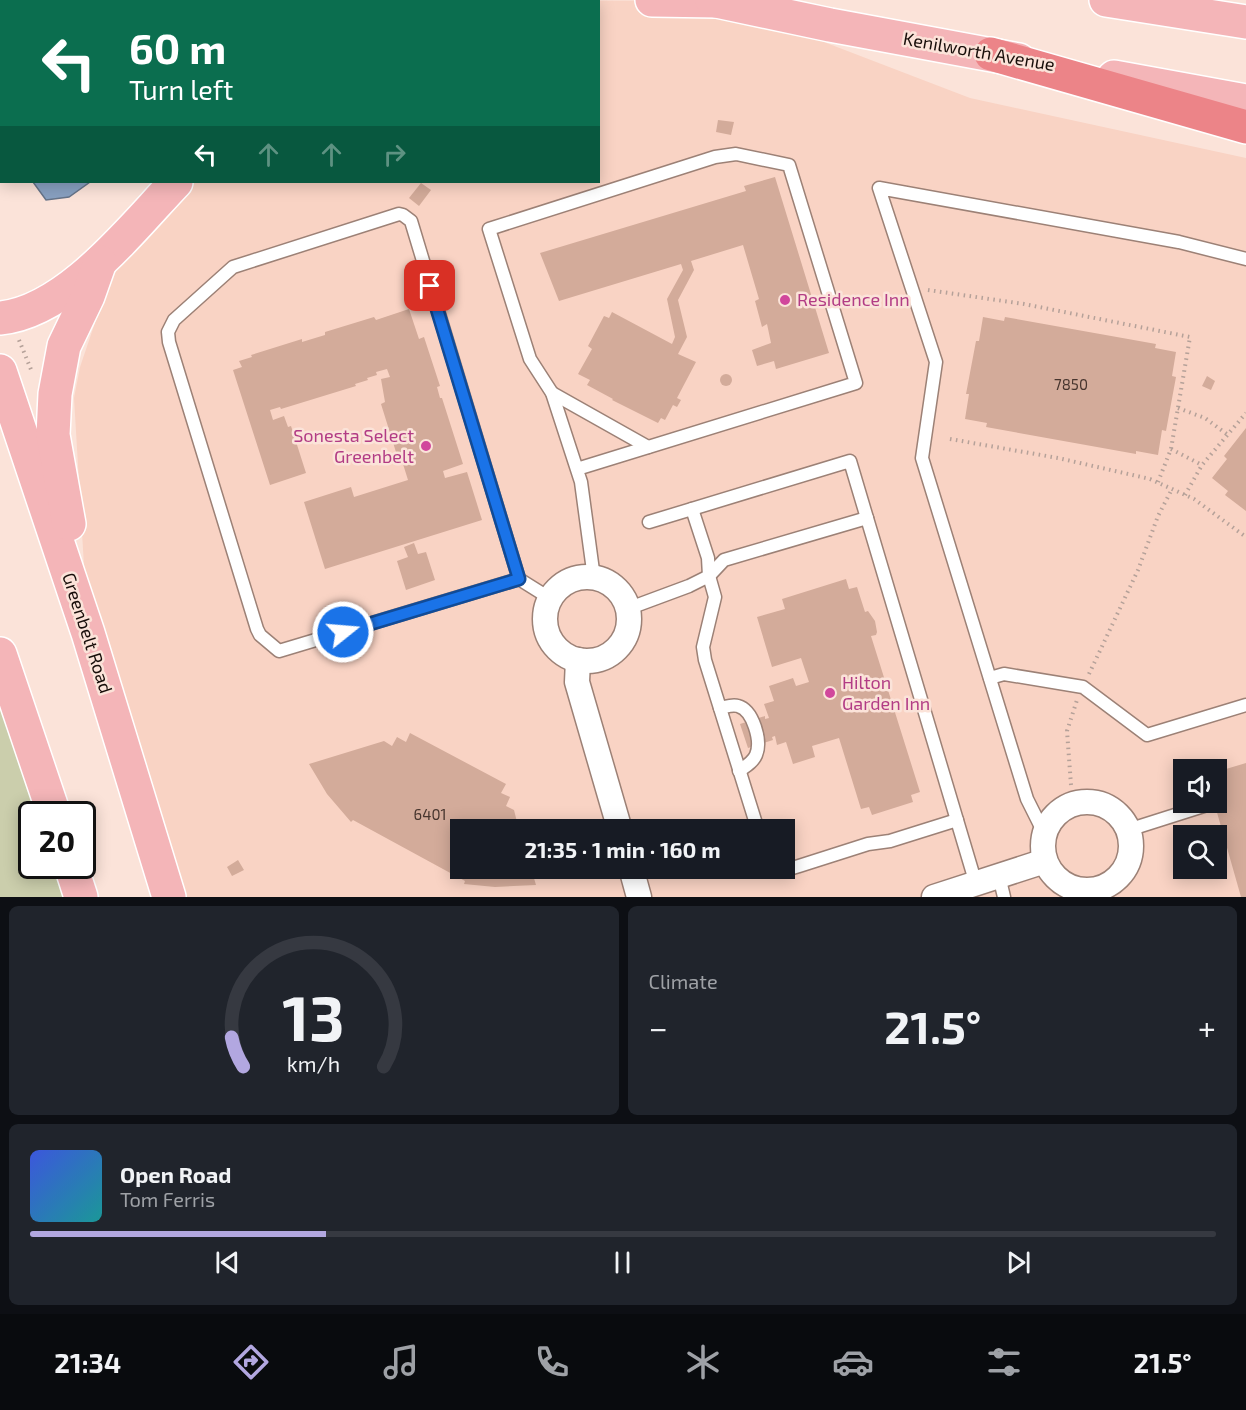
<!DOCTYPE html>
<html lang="en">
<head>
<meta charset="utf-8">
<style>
	:root { --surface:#171b24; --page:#20242c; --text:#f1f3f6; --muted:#9ea1a6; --line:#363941; --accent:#b2a7e0 }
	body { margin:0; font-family:"Exo 2",sans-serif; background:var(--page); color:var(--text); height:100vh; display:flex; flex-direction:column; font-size:22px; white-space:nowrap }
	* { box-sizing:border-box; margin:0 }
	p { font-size:20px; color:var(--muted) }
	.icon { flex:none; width:33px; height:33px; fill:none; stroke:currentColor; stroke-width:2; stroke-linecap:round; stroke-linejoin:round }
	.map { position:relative; height:897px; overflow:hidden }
	.details { display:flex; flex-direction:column; gap:9px; padding:9px; background:#0d0f14; flex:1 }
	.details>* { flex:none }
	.guide { position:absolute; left:0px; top:0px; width:600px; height:183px; box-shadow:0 3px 15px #0003; background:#0b6e4f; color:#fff; overflow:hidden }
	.fabs { position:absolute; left:1173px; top:759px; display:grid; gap:12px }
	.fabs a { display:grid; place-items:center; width:54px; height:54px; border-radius:0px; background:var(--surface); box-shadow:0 3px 15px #0003; font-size:30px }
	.speed { position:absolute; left:18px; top:801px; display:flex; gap:12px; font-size:30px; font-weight:700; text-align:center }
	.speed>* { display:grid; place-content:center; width:78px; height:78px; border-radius:50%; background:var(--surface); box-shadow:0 3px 15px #0003; line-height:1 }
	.speed .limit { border:3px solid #111; border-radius:9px; background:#fff; color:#111 }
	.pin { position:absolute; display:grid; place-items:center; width:51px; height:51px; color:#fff; margin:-26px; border-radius:12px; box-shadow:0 3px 9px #0006 }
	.me { position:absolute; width:66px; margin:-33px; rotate:73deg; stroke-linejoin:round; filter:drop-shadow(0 0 4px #0008) }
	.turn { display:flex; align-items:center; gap:21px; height:126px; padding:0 30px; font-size:27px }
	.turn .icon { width:78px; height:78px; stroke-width:2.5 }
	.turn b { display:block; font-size:42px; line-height:51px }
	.lanes { display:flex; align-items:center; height:57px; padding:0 30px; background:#0003; justify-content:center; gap:30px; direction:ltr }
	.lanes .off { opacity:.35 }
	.big { font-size:45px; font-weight:700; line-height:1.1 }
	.details .widget { flex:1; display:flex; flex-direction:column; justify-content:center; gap:9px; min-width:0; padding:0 21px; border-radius:9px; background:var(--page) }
	.details .dial { align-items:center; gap:0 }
	.dial svg { height:156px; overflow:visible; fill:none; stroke:var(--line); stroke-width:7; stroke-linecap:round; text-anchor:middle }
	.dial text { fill:var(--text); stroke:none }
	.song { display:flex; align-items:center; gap:18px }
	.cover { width:72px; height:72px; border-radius:9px; background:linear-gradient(135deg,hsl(230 70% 55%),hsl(180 70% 35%)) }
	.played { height:6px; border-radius:3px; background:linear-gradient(90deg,var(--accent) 25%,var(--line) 25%) }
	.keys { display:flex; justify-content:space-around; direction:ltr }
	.heat { display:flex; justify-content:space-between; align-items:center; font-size:33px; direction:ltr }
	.details .tiles { flex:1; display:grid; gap:9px; grid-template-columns:1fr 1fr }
	.widget:last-child { grid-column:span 2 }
	.trip { position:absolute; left:450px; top:819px; width:345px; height:60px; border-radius:0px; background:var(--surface); box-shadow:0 3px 15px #0003; font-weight:700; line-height:60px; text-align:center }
	.tabs { display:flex; height:96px; justify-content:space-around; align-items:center; background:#090b0e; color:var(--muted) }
	.tabs .icon { width:42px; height:42px }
	.tabs .on { color:var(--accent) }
	.tabs b { font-size:27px; color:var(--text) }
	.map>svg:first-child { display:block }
</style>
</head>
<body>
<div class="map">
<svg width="1246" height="897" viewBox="0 0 1246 897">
	<rect width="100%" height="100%" fill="#fbe3d9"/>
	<path fill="#f9d3c4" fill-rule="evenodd" d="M473,0L717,1L970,98L1246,158V897H169L88,633L74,398L80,367L101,305L100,262L176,182H598V2L467,1ZM1184,770H1216V802H1184ZM460,830H784V868H460ZM1184,836H1216V868H1184Z"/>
	<polygon fill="#cbceac" points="0,686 43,814 32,814 32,866 60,866 70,897 0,897"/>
	<g fill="#88a0c0" stroke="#667489" stroke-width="1.5">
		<polygon points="0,0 145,0 146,1 2,2 1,73"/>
		<polygon points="33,182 90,182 69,197 46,200"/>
	</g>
	<g fill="#d3ab9a">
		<polygon points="718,120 734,122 731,135 716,132"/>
		<polygon points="775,177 829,353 776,369 774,361 757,366 752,350 771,343 767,324 762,327 755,301 759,299 743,245 691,261 694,270 678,300 687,337 678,354 696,362 677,398 681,400 677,407 673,405 665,420 661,418 658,423 612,400 613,399 587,385 590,380 578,374 592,349 588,346 604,316 609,318 612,312 672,344 675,337 667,299 683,270 681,264 559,301 540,253 746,191 744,186"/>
		<polygon points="421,183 431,190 419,206 409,198"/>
		<polygon points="409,309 419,339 424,337 440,386 437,387 440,398 442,398 463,464 443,471 445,478 467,472 482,520 325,569 304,502 351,487 354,497 408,480 403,464 400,465 381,404 385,402 381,379 390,377 387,369 376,372 377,375 367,378 368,380 355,384 356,386 281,409 280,407 270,410 273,420 284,416 288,427 291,426 306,473 270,485 233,370 242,367 239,361 252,357 251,355 302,339 302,342 325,335 325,332 374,317 376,320"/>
		<polygon points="983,317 1004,321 1005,317 1156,344 1155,348 1176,352 1172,376 1176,377 1166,431 1162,430 1158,455 1136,451 1136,454 986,427 987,423 965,419 969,394 966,394 976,341 979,341"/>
		<circle cx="726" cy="380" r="6"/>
		<polygon points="1207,376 1215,381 1211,390 1202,386"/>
		<polygon points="1246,428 1246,511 1225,495 1228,491 1212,478 1227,459 1224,456"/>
		<polygon points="414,543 418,554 426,552 435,580 406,590 397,561 408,557 404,547"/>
		<polygon points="846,579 849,589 857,587 865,612 868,611 875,621 877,632 876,635 871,636 920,792 911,795 913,802 872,815 869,807 861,809 839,738 812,746 815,757 793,764 786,742 777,745 775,736 772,737 773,740 748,748 740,724 765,716 765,719 769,718 764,704 774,701 769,686 793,678 796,686 809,682 801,658 772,667 757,617 785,609 782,599"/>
		<polygon points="410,733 506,784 501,793 510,797 506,806 514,810 519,830 460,830 460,868 531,868 536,885 495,887 464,884 465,881 353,820 351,822 327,794 309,764 384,741 392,746 397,737 406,742"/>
		<polygon points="1246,763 1246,897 1241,897 1214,802 1216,802 1216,772"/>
		<polygon points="238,860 244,870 232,876 227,867"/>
	</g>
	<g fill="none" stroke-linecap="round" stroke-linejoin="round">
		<defs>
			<g id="lane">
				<polyline points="552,393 648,447"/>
				<polyline points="577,469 856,383 789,165 736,154 715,157 489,229 530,359 552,393 581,482 594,578"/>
				<polyline points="692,509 708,558 709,576 715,597 703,647 705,660 758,830"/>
				<polyline points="649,522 850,461 976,884"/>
				<polyline points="519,579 411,221 403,215 399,214 233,267 174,320 168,332 169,342 257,629 260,635 279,651 519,579 551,599"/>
				<polyline points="627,609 689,586 709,576 724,560 867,518"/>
				<polyline points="990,678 1004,674 1083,687 1147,735 1246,705"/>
				<path d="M720,708C726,707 732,704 738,706C753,710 762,741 756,755C753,762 746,766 739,771"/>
				<polyline points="1128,830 1213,803"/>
				<polyline points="1044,833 1027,799 922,458 936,362 879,188 1179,242 1246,259"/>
				<polyline points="784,868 789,869 799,866 868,844 890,841 957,820"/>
				<polyline points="999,876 1004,897"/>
			</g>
			<g id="street">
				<circle cx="587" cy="619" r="42"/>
				<polyline points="578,660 577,682 620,830"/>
				<circle cx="1087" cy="846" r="44"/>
				<polyline points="631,868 639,897"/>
				<polyline points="934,897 1045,861"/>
			</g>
			<g id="primary">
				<polyline points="652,0 717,1"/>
				<polyline points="712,0 830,25 1019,60"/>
				<polyline points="1106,0 1246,22"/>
				<polyline points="467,2 473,0"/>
				<polyline points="1114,77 1246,101"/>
				<path d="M0,318C67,312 132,228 176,182"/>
				<polyline points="0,371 88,633 169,897"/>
				<polyline points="69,524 53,435 55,394 64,346 88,296 100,262"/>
				<polyline points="0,654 54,814"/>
				<polyline points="71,866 81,897"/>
			</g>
			<polyline id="highway" points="991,54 1246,127"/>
		</defs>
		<use href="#lane" stroke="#9c8176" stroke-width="15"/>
		<use href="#street" stroke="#9c8176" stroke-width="27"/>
		<use href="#primary" stroke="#fff" stroke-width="36"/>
		<use href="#highway" stroke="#fff" stroke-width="36"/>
		<g stroke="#b5a199" stroke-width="4" stroke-dasharray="1.5 4.5" stroke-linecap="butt">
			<polyline points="928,290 1024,304 1190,337 1171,449 1158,482"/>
			<polyline points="19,340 32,372"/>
			<polyline points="1178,408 1205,418 1228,435"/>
			<polyline points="950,439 1058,458 1150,479 1194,499 1246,537"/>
			<polyline points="1171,449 1202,465"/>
			<polyline points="1185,495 1202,465 1246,413"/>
			<polyline points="1089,674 1138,570 1158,516 1172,489"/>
			<polyline points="1071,785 1067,731 1077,700"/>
		</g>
		<use href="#lane" stroke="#fff" stroke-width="12"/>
		<use href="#street" stroke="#fff" stroke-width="24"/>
		<use href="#primary" stroke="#f4b5b8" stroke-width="33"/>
		<use href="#highway" stroke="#ec8488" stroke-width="33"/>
	</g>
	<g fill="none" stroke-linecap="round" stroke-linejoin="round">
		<defs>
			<polyline id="route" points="343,632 519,579 430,286"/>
		</defs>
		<use href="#route" stroke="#114b97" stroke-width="15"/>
		<use href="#route" stroke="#1a73e8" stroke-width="10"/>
	</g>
	<g fill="#d1479c" stroke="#fbe3d9" stroke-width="2">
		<circle cx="785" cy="300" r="6"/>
		<circle cx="426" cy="446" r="6"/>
		<circle cx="830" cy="693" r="6"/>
	</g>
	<g text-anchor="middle" stroke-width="5" stroke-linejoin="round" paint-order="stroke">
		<g font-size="15" fill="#47352e">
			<text x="1071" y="390">7850</text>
			<text x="430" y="820">6401</text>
		</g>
		<g font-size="18" fill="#180e0a" stroke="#fbe3d9">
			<text transform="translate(979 52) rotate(10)" y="6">Kenilworth Avenue</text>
			<text transform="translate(87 633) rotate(72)" y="6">Greenbelt Road</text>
		</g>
		<g font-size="18" fill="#b23c85" stroke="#fbe3d9" text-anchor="start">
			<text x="797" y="306">Residence Inn</text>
			<text x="414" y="442" text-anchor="end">Sonesta Select<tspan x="414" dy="21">Greenbelt</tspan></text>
			<text x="842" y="689">Hilton<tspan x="842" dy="21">Garden Inn</tspan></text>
		</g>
	</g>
</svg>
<div class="fabs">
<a><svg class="icon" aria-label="sound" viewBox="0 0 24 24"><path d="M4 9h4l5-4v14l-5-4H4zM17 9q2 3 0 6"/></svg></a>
<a><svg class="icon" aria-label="search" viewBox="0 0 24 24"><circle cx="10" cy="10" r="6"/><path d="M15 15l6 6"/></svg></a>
</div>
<div class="speed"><div class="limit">20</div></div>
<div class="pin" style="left:430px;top:286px;background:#d93025"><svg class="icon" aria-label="arrive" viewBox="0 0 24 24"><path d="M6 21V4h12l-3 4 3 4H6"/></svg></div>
<svg class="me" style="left:343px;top:632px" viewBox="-20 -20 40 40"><circle r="17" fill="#1a73e8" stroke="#fff" stroke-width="3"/><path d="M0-11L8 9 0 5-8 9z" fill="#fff"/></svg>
<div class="trip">21:35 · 1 min · 160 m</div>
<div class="guide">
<div class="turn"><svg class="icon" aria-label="left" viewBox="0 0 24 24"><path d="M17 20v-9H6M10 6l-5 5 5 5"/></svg><div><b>60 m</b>Turn left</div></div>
<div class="lanes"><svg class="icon" aria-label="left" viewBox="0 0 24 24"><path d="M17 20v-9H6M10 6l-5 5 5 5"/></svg><svg class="icon off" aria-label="ahead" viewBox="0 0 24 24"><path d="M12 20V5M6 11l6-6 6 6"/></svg><svg class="icon off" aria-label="ahead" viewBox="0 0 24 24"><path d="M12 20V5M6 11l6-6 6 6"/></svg><svg class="icon off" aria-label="right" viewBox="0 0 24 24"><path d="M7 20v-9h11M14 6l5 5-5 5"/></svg></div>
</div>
</div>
<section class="details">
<div class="tiles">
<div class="widget dial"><svg viewBox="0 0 100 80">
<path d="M14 69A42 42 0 1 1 86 69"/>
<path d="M14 69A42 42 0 0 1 8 54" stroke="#b2a7e0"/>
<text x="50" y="56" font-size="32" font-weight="700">13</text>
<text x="50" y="72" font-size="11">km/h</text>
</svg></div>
<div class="widget"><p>Climate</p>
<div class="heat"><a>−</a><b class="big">21.5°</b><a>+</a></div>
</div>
<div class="widget">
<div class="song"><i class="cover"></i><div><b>Open Road</b><p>Tom Ferris</p></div></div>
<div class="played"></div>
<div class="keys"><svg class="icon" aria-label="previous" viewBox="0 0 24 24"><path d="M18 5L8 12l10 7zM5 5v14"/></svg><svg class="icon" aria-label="pause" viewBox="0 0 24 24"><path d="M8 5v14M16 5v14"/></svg><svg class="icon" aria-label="next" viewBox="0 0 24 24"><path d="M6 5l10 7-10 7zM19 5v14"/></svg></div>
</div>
</div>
</section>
<nav class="tabs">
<b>21:34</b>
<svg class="icon on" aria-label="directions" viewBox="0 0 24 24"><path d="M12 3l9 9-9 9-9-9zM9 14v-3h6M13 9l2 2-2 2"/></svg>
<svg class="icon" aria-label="music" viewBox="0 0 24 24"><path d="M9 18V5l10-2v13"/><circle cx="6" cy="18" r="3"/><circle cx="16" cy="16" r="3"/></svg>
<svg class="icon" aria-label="phone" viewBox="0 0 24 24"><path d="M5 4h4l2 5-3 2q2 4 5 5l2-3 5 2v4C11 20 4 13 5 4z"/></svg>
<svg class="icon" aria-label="climate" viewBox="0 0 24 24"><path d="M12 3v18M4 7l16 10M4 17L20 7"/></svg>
<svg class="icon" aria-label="car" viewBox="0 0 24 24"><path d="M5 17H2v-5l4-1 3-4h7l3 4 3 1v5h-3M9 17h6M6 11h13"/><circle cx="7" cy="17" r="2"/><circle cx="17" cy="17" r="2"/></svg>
<svg class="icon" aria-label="filters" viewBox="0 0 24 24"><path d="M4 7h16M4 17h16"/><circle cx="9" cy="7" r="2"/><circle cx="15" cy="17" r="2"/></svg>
<b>21.5°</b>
</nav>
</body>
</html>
